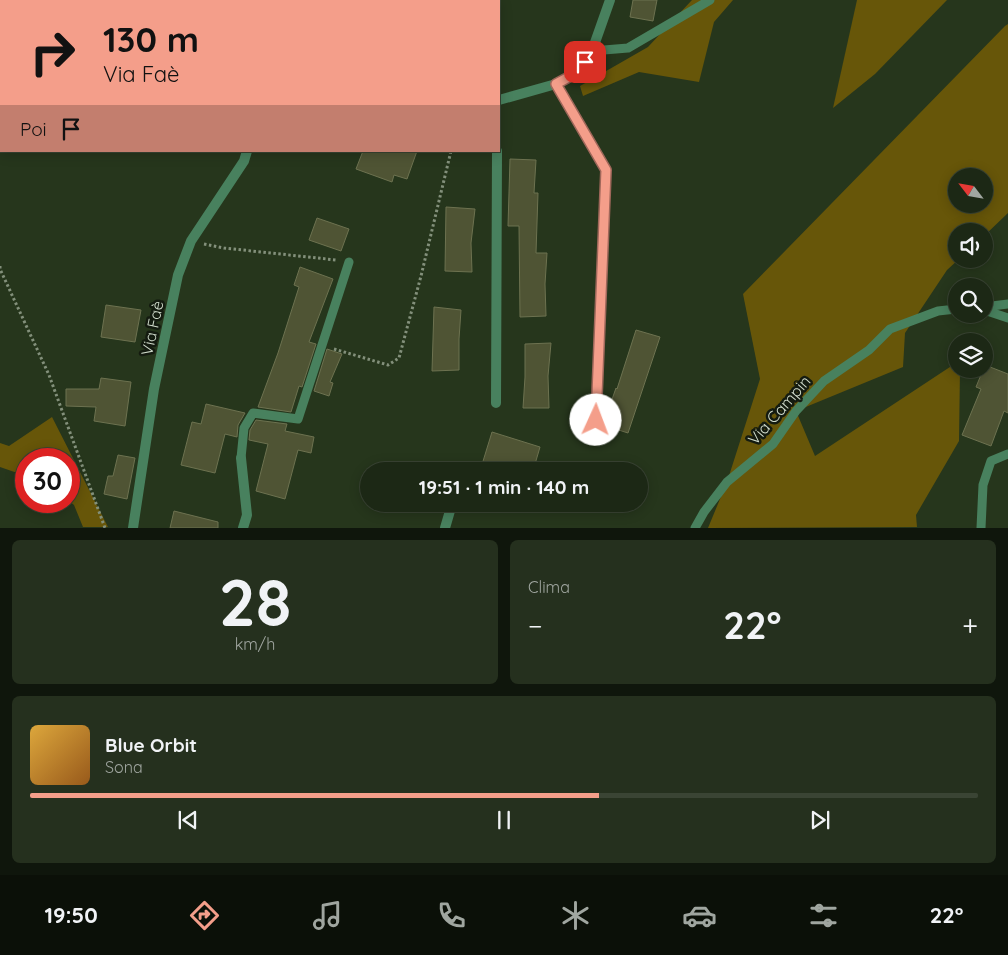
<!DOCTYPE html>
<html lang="it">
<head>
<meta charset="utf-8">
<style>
	:root { --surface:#1c2815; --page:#25301e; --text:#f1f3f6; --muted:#a0a6a0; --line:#3a4434; --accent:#f49e8a }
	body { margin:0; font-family:Quicksand,sans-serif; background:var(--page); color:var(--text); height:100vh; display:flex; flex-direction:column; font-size:19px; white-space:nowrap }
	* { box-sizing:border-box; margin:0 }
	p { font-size:16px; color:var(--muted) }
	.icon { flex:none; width:28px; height:28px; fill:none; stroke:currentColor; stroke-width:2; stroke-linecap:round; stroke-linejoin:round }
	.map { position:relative; height:528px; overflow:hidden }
	.sheet { display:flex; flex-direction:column; gap:12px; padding:12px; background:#0f160c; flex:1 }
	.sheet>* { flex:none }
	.hud { position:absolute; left:0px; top:0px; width:500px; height:152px; box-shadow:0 2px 12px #0003,0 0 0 1px var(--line); background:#f49e8a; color:#111; overflow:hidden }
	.needle { width:32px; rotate:301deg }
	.controls { position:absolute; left:948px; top:168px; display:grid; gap:10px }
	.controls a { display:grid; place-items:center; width:45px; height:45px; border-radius:50%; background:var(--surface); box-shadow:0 2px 12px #0003,0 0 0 1px var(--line); font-size:25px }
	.speed { position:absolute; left:15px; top:448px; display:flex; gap:10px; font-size:25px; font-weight:700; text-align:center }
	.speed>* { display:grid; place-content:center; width:65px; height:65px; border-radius:50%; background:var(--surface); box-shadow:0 2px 12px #0003,0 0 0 1px var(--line); line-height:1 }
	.speed .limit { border:8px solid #d22; background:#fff; color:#111 }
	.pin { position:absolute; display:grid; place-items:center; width:42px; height:42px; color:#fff; margin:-21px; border-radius:10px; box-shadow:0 2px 8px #0006 }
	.me { position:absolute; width:55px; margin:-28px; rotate:2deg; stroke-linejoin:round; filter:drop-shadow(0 0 4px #0008) }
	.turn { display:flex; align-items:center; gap:18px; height:105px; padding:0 20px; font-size:22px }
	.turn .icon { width:65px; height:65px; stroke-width:2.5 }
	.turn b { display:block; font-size:35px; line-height:42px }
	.then { display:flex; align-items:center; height:48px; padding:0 20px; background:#0003; gap:10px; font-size:19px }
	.big { font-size:38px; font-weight:700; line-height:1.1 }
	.sheet .card { flex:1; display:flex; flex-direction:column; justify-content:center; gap:8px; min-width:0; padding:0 18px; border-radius:8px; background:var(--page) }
	.sheet .dial { align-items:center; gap:0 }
	.dial b { font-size:65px; line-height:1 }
	.song { display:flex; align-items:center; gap:15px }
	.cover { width:60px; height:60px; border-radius:8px; background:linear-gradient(135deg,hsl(40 70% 55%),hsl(30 70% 35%)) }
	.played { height:5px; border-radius:2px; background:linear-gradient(90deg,var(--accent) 60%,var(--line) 60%) }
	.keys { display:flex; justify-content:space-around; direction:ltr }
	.heat { display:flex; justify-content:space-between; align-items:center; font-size:28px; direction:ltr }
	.sheet .tiles { flex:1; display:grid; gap:12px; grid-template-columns:1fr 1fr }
	.card:last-child { grid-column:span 2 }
	.trip { position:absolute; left:360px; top:462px; width:288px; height:50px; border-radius:25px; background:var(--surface); box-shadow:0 2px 12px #0003,0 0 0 1px var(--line); font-weight:700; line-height:50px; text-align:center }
	.tab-bar { display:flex; height:80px; justify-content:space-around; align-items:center; background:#0b1008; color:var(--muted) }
	.tab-bar .icon { width:35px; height:35px }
	.tab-bar .active { color:var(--accent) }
	.tab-bar b { font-size:22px; color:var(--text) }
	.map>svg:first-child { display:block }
</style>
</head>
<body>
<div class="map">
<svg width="1008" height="528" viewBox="0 0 1008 528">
	<rect width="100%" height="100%" fill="#26361c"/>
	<g fill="#675609" fill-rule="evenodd">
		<polygon points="692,0 733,0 714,22 699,82 639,72 583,96 580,86 648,47"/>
		<polygon points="857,0 947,0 875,74 833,108"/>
		<path d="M1008,24V213L984,236V231H956V259H959L947,270L905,333L903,367L796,411L815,456L956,363V369H960L959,441L916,515L917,527L708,528L727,482L760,379L743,294L1005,26ZM956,176H984V204H956Z"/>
		<polygon points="52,417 108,527 83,527 74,505 69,501 69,459 26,459 26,476 0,467 0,443 9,446"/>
	</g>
	<g fill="#4f5434" stroke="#6d7250">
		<polygon points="633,0 657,0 653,21 630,17"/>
		<polygon points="363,151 417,151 407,179 394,175 392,182 356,169"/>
		<polygon points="510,159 536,160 534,193 538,193 536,253 547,253 545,284 546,316 520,317 519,226 508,226"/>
		<polygon points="446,207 475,209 471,243 472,272 445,271"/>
		<polygon points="317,218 349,229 341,251 309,240"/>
		<polygon points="300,267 333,279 309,342 316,344 302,387 299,386 291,412 258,407 278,353 299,287 294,285"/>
		<polygon points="106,305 141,310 135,342 101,337"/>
		<polygon points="434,307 461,310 459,339 459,370 432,371"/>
		<polygon points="636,330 660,337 628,433 603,425 616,388 617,389"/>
		<polygon points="551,343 548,376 549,408 523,408 525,377 525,344"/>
		<polygon points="327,349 342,354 330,382 333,383 329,396 314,391"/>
		<polygon points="985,365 1008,374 1008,413 1004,411 991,446 962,435 981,389 976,387"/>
		<polygon points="101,378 131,382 125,426 94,421 96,407 66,406 66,389 99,389"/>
		<polygon points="206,404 245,413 238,425 237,437 225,434 215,473 181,465 192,422 201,424"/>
		<polygon points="256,420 287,424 285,431 314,437 311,453 298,450 285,499 256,491 268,444 249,440 250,430"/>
		<polygon points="492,432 540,447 533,471 480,471"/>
		<polygon points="118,455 135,458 127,499 104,494 108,476 113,476"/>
		<polygon points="174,511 218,522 218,528 170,528"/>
	</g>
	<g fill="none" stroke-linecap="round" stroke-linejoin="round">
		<g stroke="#83907b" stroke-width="3" stroke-dasharray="2.5 2.5" stroke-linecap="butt">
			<polyline points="204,244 224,248 336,260"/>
			<polyline points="0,266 0,269 49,375 105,528"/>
			<polyline points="334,349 388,365 399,358 421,276 451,151"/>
		</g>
		<g stroke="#48815e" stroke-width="9">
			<polyline points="495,1 495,0"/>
			<polyline points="592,51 628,48 710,0"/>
			<polyline points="984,307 1008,304"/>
			<polyline points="984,310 1008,318"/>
			<polyline points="241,458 244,428 253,413 298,419 349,262"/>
			<polyline points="695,528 704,512 727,482 773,444 796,411 824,381 869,350 890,329 938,311 956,309"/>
			<polyline points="981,528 983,485 991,461 1008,454"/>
		</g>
		<g stroke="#48815e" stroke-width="10">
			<polyline points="269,1 270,0"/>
			<polyline points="556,84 606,170 596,420"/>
			<polyline points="499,100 556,84 578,72 592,51 610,0"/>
			<polyline points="496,403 497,151"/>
			<polyline points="241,458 247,515 243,528"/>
			<polyline points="133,528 154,389 178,275 191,241 244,161 247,151"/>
			<polyline points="445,528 452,504"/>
		</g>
	</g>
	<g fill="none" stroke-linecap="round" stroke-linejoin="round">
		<defs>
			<polyline id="route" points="585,62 578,72 556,84 606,170 596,420"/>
		</defs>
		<use href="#route" stroke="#9f675a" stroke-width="12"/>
		<use href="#route" stroke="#f49e8a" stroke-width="9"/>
	</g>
	<g text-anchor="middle" stroke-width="5" stroke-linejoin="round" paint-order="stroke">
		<g font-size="16" fill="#d0dbcb" stroke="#141b10">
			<text transform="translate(152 328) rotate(-78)" y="6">Via Faè</text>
			<text transform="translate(779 410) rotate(-49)" y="6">Via Campin</text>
		</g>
	</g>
</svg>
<div class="controls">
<a><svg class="needle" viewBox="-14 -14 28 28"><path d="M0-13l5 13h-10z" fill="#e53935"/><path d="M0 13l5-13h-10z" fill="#a0a6a0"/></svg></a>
<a><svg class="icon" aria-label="sound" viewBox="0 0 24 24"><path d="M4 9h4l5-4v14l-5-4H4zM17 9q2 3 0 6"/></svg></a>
<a><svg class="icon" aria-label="search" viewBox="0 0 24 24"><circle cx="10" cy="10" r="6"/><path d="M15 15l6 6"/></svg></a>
<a><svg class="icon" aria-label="layers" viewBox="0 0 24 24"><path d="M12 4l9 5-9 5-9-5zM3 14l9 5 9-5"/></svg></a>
</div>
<div class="speed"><div class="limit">30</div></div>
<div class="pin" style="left:585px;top:62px;background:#d93025"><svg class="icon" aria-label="arrive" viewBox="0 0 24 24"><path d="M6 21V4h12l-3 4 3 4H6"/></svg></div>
<svg class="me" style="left:596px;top:420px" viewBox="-20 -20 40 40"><circle r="19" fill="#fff"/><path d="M0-13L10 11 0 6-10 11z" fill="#f49e8a"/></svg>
<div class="trip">19:51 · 1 min · 140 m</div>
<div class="hud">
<div class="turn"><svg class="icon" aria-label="right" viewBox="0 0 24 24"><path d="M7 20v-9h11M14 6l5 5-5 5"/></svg><div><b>130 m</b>Via Faè</div></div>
<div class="then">Poi<svg class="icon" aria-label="arrive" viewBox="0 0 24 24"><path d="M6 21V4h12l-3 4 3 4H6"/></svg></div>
</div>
</div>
<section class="sheet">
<div class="tiles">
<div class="card dial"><b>28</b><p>km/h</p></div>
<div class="card"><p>Clima</p>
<div class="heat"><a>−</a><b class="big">22°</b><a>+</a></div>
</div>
<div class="card">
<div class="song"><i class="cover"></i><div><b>Blue Orbit</b><p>Sona</p></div></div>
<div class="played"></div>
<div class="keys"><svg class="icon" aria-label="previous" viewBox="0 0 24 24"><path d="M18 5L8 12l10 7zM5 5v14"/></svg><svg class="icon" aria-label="pause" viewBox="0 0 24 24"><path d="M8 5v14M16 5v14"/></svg><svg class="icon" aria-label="next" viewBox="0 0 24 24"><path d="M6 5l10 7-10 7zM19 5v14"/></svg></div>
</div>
</div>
</section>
<nav class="tab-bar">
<b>19:50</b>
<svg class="icon active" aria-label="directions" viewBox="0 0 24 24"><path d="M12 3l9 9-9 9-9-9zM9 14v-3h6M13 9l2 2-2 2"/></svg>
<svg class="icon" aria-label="music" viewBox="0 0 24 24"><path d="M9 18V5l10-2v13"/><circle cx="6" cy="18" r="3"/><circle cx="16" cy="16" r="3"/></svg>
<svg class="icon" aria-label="phone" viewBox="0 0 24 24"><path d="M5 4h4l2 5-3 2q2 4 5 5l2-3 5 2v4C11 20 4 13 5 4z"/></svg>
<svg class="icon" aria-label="climate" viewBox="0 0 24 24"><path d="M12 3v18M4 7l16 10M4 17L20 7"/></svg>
<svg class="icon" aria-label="car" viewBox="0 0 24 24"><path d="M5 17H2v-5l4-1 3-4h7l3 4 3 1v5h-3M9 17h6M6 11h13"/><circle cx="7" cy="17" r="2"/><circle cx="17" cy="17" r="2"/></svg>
<svg class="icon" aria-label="filters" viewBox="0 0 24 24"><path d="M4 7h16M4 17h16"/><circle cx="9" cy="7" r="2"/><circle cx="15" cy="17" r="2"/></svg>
<b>22°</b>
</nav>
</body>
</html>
